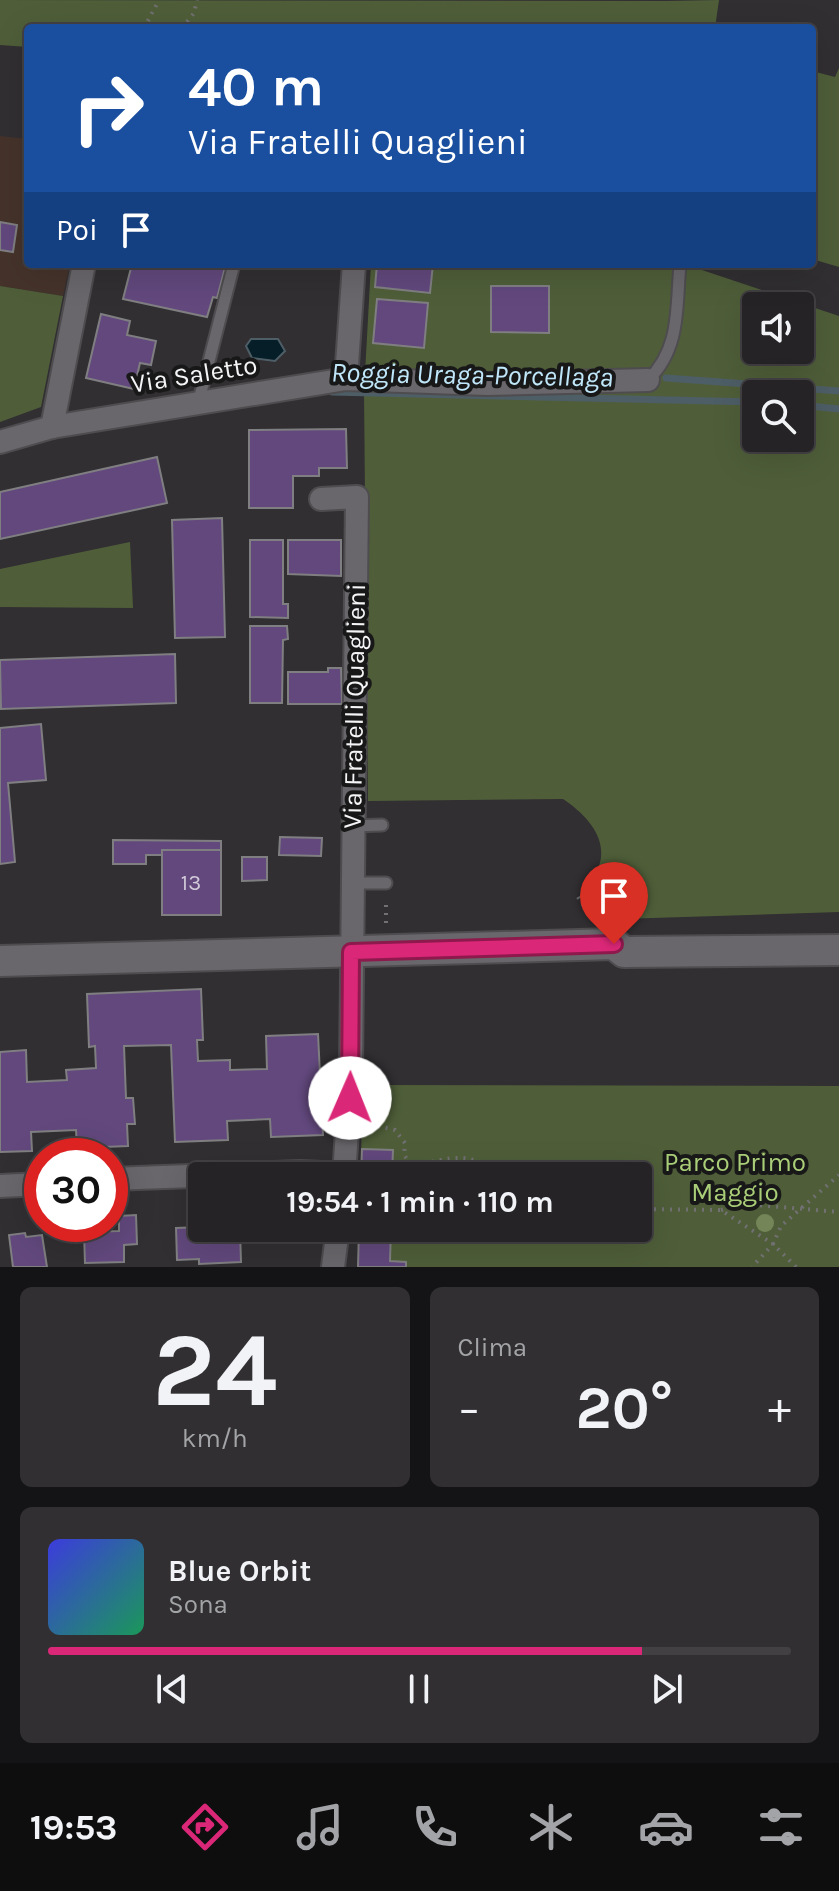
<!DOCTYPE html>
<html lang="it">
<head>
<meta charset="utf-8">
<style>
	:root { --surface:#252326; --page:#312f32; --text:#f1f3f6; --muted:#a3a4a7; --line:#424043; --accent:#db2777 }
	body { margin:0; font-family:Karla,sans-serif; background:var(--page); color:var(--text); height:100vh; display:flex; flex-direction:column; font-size:30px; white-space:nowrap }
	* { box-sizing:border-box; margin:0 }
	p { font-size:26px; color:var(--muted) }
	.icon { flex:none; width:44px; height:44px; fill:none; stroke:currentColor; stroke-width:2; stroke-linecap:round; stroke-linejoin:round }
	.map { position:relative; height:1267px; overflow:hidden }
	.side { display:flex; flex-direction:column; gap:20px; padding:20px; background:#141315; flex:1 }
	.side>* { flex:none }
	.guide { position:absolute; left:24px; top:24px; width:792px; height:244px; border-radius:8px; box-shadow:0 8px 32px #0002,0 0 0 2px var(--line); background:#1a4fa0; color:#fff; overflow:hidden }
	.buttons { position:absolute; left:742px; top:292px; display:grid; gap:16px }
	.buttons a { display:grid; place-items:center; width:72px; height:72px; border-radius:8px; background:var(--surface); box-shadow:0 8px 32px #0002,0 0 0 2px var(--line); font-size:40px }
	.speed { position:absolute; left:24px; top:1138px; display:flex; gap:16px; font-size:40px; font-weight:700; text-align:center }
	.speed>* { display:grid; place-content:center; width:104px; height:104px; border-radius:50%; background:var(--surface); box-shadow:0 8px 32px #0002,0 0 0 2px var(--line); line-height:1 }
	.speed .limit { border:12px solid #d22; background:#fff; color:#111 }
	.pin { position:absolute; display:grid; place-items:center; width:68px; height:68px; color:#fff; margin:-82px -34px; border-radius:50% 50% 50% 0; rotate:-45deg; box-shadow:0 0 8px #0007 }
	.pin .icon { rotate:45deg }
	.me { position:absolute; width:88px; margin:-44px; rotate:1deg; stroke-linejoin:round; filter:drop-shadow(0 0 6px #0008) }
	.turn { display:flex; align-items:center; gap:28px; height:168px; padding:0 32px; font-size:36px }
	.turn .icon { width:104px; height:104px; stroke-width:2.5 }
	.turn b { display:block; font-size:56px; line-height:68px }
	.then { display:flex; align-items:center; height:76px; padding:0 32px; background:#0003; gap:16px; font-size:30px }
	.big { font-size:60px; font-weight:700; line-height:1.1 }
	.side .widget { flex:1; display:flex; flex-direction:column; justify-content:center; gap:12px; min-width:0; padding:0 28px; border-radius:12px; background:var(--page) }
	.side .dial { align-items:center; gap:0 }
	.dial b { font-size:104px; line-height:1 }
	.song { display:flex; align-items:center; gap:24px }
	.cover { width:96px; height:96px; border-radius:12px; background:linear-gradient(135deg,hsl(240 70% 55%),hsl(150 70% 35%)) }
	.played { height:8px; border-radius:4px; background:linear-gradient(90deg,var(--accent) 80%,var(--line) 80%) }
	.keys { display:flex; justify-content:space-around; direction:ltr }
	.heat { display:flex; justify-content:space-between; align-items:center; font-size:44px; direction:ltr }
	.side .tiles { flex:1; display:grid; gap:20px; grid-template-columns:1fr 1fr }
	.widget:last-child { grid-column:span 2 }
	.trip { position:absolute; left:188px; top:1162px; width:464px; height:80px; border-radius:8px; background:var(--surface); box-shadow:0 8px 32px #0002,0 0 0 2px var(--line); font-weight:700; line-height:80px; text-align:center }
	.menu { display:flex; height:128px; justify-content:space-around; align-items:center; background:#0f0e0f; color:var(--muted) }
	.menu .icon { width:56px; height:56px }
	.menu .selected { color:var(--accent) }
	.menu b { font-size:36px; color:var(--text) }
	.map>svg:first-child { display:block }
</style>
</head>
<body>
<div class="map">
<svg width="839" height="1267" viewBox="0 0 839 1267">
	<rect width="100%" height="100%" fill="#312f32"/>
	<polygon fill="#45332b" points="0,136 28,139 28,264 70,264 63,296 0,286"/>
	<g fill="#4f5e39" fill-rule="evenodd">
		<polygon points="0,0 666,1 719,0 715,28 28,28 28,47 0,45"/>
		<polygon points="839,68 839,267 812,259 812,71 835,77"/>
		<path d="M371,264H684L839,316V912L620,919L619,913H598L581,893C586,885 595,876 599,866C609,837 584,813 563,799L368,801L364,392ZM756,306H800V350H756ZM756,394H800V438H756Z"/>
		<polygon points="0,286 63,296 41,407 0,422"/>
		<polygon points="130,542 133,608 0,607 0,569"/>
		<polygon points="362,1085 839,1086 839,1267 358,1267 359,1228 638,1228 638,1176 361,1176"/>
	</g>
	<polygon fill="#061e28" stroke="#4e5e66" stroke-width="2" points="251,339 278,339 285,351 275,361 252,358 246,346"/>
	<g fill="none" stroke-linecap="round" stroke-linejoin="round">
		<g stroke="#4e5e66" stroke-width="7">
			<polyline points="666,378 839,391"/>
			<polyline points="332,392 756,402"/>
			<polyline points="800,405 839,409"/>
		</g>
	</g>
	<g fill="#62487d" stroke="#7f7e81" stroke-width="2">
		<polygon points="0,222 17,225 13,252 0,250"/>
		<polygon points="132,264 226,264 217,298 213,297 207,317 123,299"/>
		<polygon points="377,264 433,264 430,293 375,287"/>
		<polygon points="491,286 549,286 549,333 491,332"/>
		<polygon points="377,299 428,303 424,348 373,343"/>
		<polygon points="101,314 130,321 127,335 156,341 151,365 140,363 134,389 86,378"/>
		<polygon points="346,429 347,468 319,468 319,476 293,476 293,508 249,508 249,430"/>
		<polygon points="157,457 167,503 0,539 0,492"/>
		<polygon points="222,518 225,637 175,638 172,520"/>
		<polygon points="250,540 283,540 283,604 288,604 288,618 250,617"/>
		<polygon points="288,540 341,540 341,576 288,574"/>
		<polygon points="250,626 287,626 288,639 283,640 282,703 250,703"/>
		<polygon points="175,654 176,703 1,709 0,660"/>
		<polygon points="328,668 341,668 342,704 288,704 288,672 328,672"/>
		<polygon points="41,724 46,780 8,783 15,862 0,864 0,728"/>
		<polygon points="280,837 322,838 321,856 279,855"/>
		<polygon points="113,840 221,841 221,850 162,850 162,855 146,855 146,864 113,864"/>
		<rect x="162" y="850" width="59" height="65"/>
		<polygon points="242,857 267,857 267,880 242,881"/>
		<polygon points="201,989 203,1040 197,1040 198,1061 230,1060 230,1070 267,1069 266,1036 318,1034 323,1135 271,1137 270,1119 227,1121 228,1140 175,1142 171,1045 124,1046 126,1098 133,1098 135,1124 127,1124 128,1146 77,1148 76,1130 31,1132 32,1151 0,1152 0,1052 26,1050 27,1082 67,1080 66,1070 96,1068 95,1046 89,1047 87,994"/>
		<polygon points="362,1149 393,1150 392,1176 361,1176"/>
		<polygon points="136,1215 137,1244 124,1245 124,1262 85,1263 84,1232 119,1231 119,1216"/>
		<polygon points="202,1227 240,1230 241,1262 199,1264 199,1259 177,1260 176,1228"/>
		<polygon points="359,1228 391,1228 390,1261 406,1262 406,1267 358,1267"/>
		<polygon points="25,1233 26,1237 42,1235 47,1267 13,1267 9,1235"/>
	</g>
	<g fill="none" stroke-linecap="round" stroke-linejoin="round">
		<defs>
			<g id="lane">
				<path d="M648,380C681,348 676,307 680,264"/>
				<polyline points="199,400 234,264"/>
				<polyline points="351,826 382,825"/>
				<polyline points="352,883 386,883"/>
			</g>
			<g id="street">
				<polyline points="346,379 354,264"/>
				<polyline points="52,427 84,264"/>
				<polyline points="0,442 52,427 346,379 487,384 648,380"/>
				<polyline points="321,499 357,497 351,1070 344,1176"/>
				<polyline points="110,1179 300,1172 344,1174"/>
				<polyline points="0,1186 42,1184"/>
				<polyline points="333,1267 338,1228"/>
			</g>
			<polyline id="secondary" points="0,961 614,944 624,952 839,950"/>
		</defs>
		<use href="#lane" stroke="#4e4c4f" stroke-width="15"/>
		<use href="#street" stroke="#4e4c4f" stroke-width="26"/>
		<use href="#secondary" stroke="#4e4c4f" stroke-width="34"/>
		<g stroke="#717072" stroke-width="4" stroke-dasharray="2 6" stroke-linecap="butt">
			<polyline points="144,28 159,0"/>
			<polyline points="182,28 194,13 197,0"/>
			<polyline points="578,897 592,918"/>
			<polyline points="386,923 386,900"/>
			<path d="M370,1124L395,1130L405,1143L404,1155L412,1166C454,1158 466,1149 503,1176"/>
			<polyline points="638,1209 721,1210 773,1244 752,1267"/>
			<polyline points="721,1210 745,1204 839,1212"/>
			<polyline points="796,1267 773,1244 781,1226 839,1175"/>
		</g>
		<use href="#lane" stroke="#69676b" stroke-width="11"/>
		<use href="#street" stroke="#69676b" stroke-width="22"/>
		<use href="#secondary" stroke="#69676b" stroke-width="30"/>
	</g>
	<circle fill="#748658" cx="765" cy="1223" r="9"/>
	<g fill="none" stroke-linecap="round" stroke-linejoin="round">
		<defs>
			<polyline id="route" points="350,1098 351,952 614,944"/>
		</defs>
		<use href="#route" stroke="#8e194d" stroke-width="20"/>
		<use href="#route" stroke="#db2777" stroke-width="14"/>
	</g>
	<g text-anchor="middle" stroke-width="8" stroke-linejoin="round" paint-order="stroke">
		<g font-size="22" fill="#d0c9d8">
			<text x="191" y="890">13</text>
		</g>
		<g font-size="26" fill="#f5f4f6" stroke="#181819">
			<text transform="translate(194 374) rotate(-9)" y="9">Via Saletto</text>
			<text transform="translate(354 706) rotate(-89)" y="9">Via Fratelli Quaglieni</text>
		</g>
		<g font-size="26" fill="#aace78" stroke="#181819">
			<text x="735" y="1171">Parco Primo<tspan x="735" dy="30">Maggio</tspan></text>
		</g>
		<g font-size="28" font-style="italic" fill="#c0e7f9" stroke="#181819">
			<text transform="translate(472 374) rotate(1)" y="10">Roggia Uraga-Porcellaga</text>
		</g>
	</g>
</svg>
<div class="buttons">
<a><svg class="icon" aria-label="sound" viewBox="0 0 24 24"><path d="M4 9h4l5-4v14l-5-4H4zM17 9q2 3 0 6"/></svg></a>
<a><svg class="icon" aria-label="search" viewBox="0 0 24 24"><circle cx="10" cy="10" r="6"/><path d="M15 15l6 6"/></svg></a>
</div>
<div class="speed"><div class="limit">30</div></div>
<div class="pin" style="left:614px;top:944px;background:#d93025"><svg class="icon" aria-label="arrive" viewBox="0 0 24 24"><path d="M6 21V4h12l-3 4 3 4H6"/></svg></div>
<svg class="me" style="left:350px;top:1098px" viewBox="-20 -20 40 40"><circle r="19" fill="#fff"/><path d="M0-13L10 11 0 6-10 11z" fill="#db2777"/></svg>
<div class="trip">19:54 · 1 min · 110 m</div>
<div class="guide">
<div class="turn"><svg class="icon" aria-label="right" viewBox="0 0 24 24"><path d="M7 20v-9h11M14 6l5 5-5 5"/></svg><div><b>40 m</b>Via Fratelli Quaglieni</div></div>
<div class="then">Poi<svg class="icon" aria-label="arrive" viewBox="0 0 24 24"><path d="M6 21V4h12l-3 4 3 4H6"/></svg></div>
</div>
</div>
<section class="side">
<div class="tiles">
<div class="widget dial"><b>24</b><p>km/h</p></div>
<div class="widget"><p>Clima</p>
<div class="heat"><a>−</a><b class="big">20°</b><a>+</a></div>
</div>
<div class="widget">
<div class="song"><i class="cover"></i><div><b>Blue Orbit</b><p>Sona</p></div></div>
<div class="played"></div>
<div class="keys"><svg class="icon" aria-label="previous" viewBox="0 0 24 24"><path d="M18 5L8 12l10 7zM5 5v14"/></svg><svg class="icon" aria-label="pause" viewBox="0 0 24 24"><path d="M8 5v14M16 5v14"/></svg><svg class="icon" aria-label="next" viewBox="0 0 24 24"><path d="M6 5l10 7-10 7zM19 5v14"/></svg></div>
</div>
</div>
</section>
<nav class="menu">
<b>19:53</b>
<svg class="icon selected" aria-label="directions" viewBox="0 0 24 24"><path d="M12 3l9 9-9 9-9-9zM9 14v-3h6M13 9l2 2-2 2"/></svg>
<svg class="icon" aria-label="music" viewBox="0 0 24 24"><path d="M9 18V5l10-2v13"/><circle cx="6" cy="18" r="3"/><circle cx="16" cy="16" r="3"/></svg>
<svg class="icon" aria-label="phone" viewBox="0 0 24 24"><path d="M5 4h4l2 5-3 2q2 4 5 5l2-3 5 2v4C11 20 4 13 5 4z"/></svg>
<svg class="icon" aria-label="climate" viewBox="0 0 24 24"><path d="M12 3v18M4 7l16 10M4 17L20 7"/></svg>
<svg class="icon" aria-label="car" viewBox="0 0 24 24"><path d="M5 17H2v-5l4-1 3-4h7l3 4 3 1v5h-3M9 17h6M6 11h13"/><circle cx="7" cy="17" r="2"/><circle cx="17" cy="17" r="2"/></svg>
<svg class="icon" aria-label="filters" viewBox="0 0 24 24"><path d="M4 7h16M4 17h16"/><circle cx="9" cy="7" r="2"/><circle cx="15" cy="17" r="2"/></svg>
</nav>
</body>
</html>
